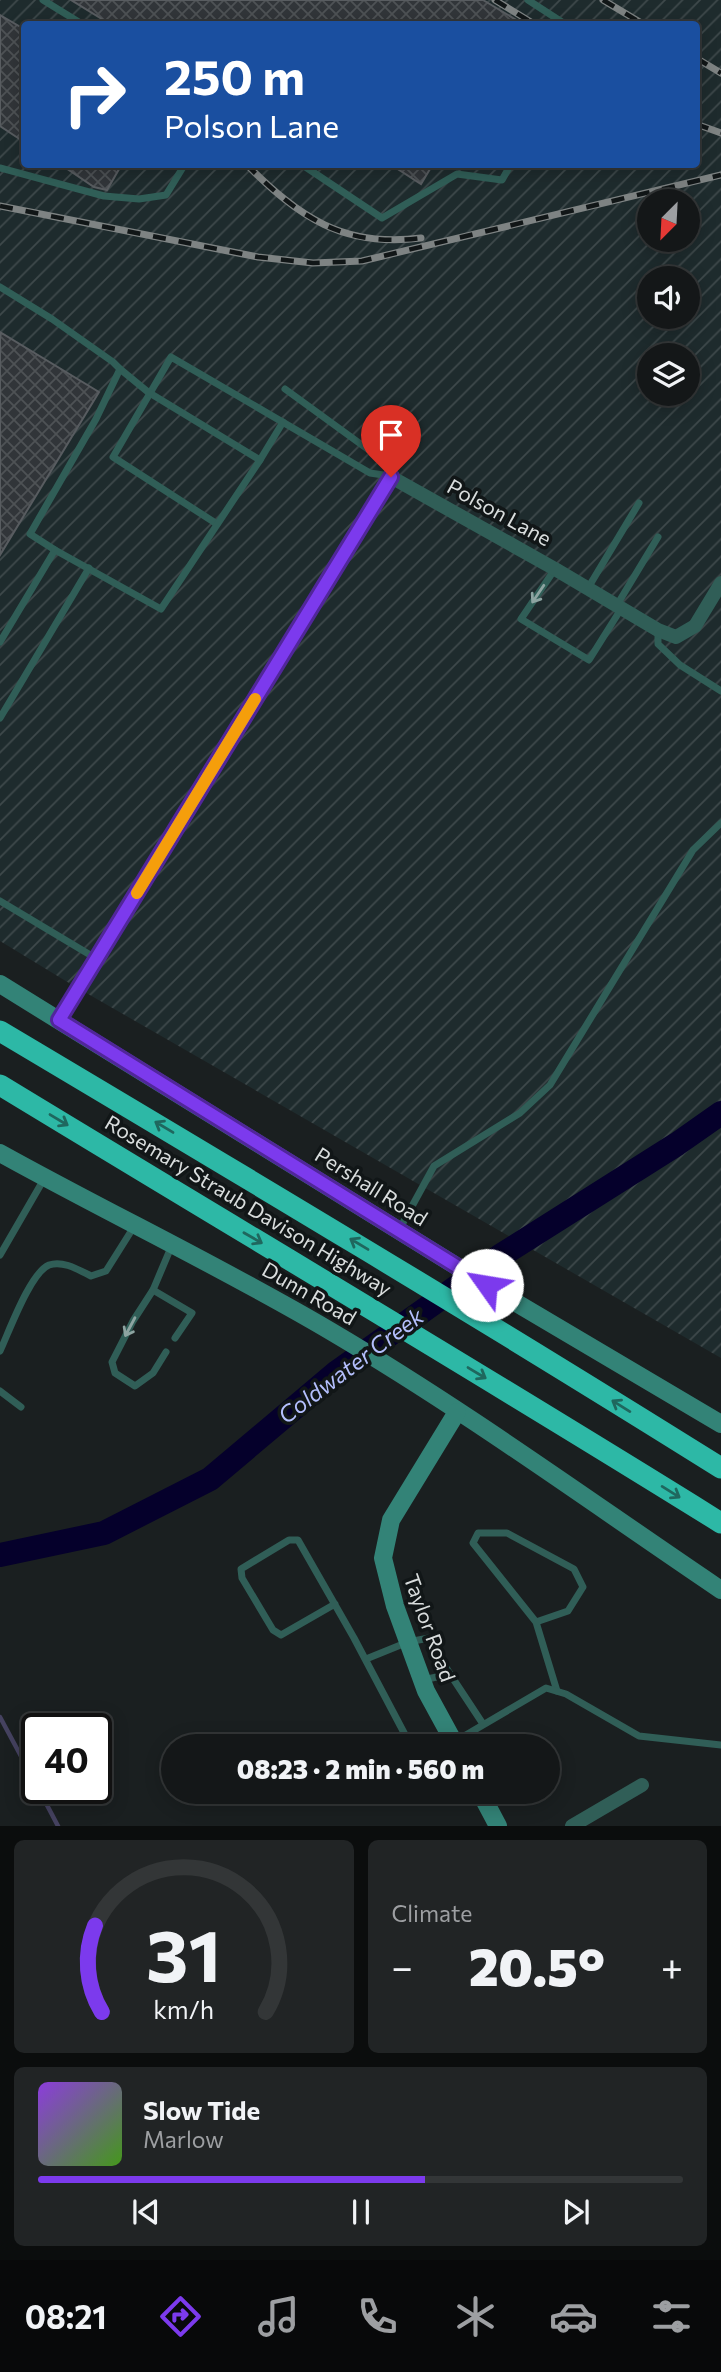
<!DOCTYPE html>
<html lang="en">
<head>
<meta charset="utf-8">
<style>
	:root { --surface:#141718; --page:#212425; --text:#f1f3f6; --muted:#9d9fa2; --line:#333637; --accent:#7c3aed }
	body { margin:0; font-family:Commissioner,sans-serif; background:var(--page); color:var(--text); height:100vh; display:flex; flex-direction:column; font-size:26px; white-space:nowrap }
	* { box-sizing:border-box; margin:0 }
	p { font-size:23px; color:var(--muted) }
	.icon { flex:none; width:38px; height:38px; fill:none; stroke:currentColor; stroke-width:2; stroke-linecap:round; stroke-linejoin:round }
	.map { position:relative; height:1826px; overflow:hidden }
	.sheet { display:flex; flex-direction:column; gap:14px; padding:14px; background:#0b0d0d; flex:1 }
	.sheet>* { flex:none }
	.banner { position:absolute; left:21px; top:21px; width:679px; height:147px; border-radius:7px; box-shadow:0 4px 18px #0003,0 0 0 2px var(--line); background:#1a4fa0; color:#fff; overflow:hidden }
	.needle { width:46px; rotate:204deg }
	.fabs { position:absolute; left:637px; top:189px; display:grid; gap:14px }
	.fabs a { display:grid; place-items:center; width:63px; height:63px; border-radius:50%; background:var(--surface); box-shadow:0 4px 18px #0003,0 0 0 2px var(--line); font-size:35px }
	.speed { position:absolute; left:21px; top:1713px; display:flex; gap:14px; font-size:35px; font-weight:700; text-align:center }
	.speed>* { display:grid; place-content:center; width:91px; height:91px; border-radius:50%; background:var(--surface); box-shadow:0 4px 18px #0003,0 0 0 2px var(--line); line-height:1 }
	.speed .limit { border:4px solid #111; border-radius:10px; background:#fff; color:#111 }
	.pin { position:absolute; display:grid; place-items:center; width:60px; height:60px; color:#fff; margin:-72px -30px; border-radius:50% 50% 50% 0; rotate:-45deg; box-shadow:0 0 7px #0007 }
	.pin .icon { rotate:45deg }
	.me { position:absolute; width:77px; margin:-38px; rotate:302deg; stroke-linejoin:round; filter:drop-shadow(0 0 5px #0008) }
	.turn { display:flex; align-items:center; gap:24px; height:147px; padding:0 28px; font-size:32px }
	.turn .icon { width:91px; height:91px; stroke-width:2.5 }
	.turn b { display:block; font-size:49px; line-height:60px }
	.big { font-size:52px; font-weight:800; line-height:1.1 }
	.sheet .widget { flex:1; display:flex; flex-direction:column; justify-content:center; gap:10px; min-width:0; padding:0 24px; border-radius:10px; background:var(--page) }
	.sheet .dial { align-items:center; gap:0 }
	.dial svg { height:182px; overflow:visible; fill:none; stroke:var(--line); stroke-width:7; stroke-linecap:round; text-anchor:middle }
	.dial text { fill:var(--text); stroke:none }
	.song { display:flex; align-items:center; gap:21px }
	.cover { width:84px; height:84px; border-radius:10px; background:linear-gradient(135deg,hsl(270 70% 55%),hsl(100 70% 35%)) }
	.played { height:7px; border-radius:4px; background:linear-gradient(90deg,var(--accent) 60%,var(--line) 60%) }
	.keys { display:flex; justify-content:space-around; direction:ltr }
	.heat { display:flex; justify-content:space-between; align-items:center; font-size:38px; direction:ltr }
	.sheet .tiles { flex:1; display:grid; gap:14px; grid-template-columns:1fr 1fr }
	.widget:last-child { grid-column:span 2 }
	.trip { position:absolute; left:161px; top:1734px; width:399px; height:70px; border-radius:35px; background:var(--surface); box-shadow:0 4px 18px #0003,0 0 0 2px var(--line); font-weight:800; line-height:70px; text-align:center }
	.tabs { display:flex; height:112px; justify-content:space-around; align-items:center; background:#08090a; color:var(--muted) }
	.tabs .icon { width:49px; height:49px }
	.tabs .selected { color:var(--accent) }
	.tabs b { font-size:32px; color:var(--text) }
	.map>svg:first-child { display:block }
</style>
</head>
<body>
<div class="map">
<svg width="721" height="1826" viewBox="0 0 721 1826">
	<defs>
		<pattern id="industrial-furrows" width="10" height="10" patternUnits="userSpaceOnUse" patternTransform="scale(1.75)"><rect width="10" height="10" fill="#1e2b2d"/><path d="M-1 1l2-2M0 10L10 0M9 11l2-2" fill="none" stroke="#3e494b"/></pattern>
		<pattern id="building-cross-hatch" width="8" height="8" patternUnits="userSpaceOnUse" patternTransform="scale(1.75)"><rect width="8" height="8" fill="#313539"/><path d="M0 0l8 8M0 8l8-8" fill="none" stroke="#4e5255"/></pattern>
	</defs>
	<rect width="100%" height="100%" fill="#1a1f20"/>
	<path fill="url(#industrial-furrows)" fill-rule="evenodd" d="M0,0H721V1358L69,983L0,941ZM24,24H696V164H24ZM649,201H688V240H649ZM649,278H688V317H649ZM649,355H688V394H649Z"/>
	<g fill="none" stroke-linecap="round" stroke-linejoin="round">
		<g stroke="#454260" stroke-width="4.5">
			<polyline points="0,1717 37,1786"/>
			<polyline points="38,1788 58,1826"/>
		</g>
		<polyline stroke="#05002b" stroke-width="24" points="0,1555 104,1533 210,1479 337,1372 500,1256 677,1144 721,1113"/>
	</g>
	<g fill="url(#building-cross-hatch)" stroke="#585c60" stroke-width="2">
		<polygon points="71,0 483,0 523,24 110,24"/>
		<polygon points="0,15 24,29 24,142 0,126"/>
		<polygon points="60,164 122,164 107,190 94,187"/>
		<polygon points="390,164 433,164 421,184"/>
		<polygon points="0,332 99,392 0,555"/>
	</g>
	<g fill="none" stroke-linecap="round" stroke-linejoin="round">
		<g stroke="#305e57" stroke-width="7">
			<polyline points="43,0 82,24"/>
			<polyline points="528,0 565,24"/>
			<polyline points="301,164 382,218 457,174 502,180 511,164"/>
			<polyline points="0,168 104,196 139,199 166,195 185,164"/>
			<polyline points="0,287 52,319 113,362 120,369 96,419 30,534 55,550 0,642"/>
			<polyline points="285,389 384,461 391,477"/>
			<polyline points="260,460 283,422"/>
			<polyline points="217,524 113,457 171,357 370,473 390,476"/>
			<polyline points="55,550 161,609 260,460 148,392 120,369"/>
			<polyline points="555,569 521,619 589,660 621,609"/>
			<polyline points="588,588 639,503"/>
			<polyline points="617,605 658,537"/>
			<polyline points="658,630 658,644 680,665 721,691"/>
			<polyline points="0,718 89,568"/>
			<polyline points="0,901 97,959"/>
			<polyline points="399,1230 434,1166 520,1113 550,1085 693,850 721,823"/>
			<polyline points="0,1255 44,1179"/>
			<polyline points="153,1290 192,1313 175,1338"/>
			<path d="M0,1351C9,1332 30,1273 49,1265C63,1260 79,1270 91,1276L106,1271L135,1225"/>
			<polyline points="166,1352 153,1373 135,1386 115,1373 112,1362 133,1321 153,1290 172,1245"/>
			<polyline points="0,1391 21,1407"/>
			<polyline points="335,1604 281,1635 273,1630 242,1578 241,1569 289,1540 298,1540 354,1638 411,1746"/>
			<polyline points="536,1622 568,1611 583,1587 574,1569 507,1533 478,1533 473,1543 536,1622 557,1691"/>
			<polyline points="366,1659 408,1642 429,1638 450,1674"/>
			<polyline points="423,1680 450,1674 483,1724"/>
			<polyline points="454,1742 546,1688 566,1694 639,1736 721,1745"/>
			<polyline points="421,1746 448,1733"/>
		</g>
		<g stroke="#305e57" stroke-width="14">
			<polyline points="59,1020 391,477 555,569 658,630 676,637 695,626 721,583"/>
			<polyline points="572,1826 642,1785"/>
		</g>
		<g stroke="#338377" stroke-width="18">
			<polyline points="0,984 508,1298 721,1424"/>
			<path d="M0,1153C110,1214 224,1268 332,1332C466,1411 592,1503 721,1590"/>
			<polyline points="456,1746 426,1691 395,1606 383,1558 391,1520 457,1412"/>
			<polyline points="480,1792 498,1826"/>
		</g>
		<g stroke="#2db8a6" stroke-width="21">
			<path d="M0,1031C242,1175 483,1319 721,1468"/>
			<path d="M0,1085C240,1231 482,1374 721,1523"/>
		</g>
		<defs>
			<g id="rail">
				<polyline points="495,0 534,24"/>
				<polyline points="603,0 643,24"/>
				<polyline points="696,58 721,73"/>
				<polyline points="696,124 721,133"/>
				<path d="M246,164C299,217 343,248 421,238"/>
				<polyline points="0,206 258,257 313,263 362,261 721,175"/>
			</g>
		</defs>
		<use href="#rail" stroke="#7e8383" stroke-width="7"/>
		<use href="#rail" stroke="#111617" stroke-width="4.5" stroke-dasharray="13" stroke-linecap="butt"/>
	</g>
	<defs><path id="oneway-shaft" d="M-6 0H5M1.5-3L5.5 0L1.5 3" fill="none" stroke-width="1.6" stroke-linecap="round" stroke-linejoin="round" transform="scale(1.75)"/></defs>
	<g stroke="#8da4a1">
		<use href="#oneway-shaft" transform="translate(538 594) rotate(124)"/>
		<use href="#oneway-shaft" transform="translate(130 1327) rotate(118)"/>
	</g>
	<g stroke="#1f675e">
		<use href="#oneway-shaft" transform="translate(59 1120) rotate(31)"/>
		<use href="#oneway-shaft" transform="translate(164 1127) rotate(-149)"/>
		<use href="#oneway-shaft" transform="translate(253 1238) rotate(30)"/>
		<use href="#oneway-shaft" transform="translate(359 1244) rotate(-149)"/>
		<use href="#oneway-shaft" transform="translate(477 1373) rotate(31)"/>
		<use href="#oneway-shaft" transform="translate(621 1406) rotate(-148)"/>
		<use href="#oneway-shaft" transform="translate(671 1492) rotate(32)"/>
	</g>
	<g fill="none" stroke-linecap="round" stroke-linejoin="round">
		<defs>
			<polyline id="route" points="391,477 59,1020 487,1285"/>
		</defs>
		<use href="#route" stroke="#51269a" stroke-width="18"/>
		<use href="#route" stroke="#7c3aed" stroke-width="12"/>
		<polyline stroke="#f59e0b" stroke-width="12" points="137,893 255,699"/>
	</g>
	<g text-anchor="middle" stroke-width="7" stroke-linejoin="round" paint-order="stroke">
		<g font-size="21" fill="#d9dddd" stroke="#111617">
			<text transform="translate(499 513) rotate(29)" y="7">Polson Lane</text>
			<text transform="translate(371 1187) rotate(32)" y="7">Pershall Road</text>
			<text transform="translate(248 1206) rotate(31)" y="7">Rosemary Straub Davison Highway</text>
			<text transform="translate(309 1294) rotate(30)" y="7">Dunn Road</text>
			<text transform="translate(429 1628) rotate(70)" y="7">Taylor Road</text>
		</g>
		<g font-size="23" font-style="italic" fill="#b4bffd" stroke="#111617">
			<text transform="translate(351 1366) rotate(-37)" y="8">Coldwater Creek</text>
		</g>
	</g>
</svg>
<div class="fabs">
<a><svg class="needle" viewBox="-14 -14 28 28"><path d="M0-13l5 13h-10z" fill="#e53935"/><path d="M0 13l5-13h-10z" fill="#9d9fa2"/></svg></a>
<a><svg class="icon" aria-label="sound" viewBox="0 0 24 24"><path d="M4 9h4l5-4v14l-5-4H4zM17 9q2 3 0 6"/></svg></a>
<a><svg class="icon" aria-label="layers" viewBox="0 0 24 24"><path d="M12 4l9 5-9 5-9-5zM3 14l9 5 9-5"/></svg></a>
</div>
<div class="speed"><div class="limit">40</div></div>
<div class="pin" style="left:391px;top:477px;background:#d93025"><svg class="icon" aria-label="arrive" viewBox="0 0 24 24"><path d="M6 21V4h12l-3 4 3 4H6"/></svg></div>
<svg class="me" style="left:487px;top:1285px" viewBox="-20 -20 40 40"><circle r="19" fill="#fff"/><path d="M0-13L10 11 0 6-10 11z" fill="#7c3aed"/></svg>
<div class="trip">08:23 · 2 min · 560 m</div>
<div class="banner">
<div class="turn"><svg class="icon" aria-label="right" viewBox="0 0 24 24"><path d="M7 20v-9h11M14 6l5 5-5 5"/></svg><div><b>250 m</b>Polson Lane</div></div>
</div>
</div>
<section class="sheet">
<div class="tiles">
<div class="widget dial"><svg viewBox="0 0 100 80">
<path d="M14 69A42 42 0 1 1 86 69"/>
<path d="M14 69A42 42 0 0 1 11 31" stroke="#7c3aed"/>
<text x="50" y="56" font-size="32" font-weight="700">31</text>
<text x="50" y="72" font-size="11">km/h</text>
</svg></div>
<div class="widget"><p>Climate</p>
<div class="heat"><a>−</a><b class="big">20.5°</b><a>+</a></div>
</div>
<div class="widget">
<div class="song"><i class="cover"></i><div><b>Slow Tide</b><p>Marlow</p></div></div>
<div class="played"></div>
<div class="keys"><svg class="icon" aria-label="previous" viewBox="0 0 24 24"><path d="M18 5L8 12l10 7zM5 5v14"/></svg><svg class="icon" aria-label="pause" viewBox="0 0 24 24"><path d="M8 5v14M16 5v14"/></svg><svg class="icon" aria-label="next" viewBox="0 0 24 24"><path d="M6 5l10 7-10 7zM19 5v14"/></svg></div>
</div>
</div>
</section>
<nav class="tabs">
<b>08:21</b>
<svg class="icon selected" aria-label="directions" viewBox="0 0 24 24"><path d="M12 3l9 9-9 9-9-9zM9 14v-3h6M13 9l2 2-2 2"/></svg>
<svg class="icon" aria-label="music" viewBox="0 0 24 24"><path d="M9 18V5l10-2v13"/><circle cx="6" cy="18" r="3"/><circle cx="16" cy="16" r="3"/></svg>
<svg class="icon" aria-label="phone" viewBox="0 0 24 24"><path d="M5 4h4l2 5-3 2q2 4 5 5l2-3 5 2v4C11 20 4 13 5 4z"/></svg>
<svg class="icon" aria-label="climate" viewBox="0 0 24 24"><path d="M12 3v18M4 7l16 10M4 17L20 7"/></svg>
<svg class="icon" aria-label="car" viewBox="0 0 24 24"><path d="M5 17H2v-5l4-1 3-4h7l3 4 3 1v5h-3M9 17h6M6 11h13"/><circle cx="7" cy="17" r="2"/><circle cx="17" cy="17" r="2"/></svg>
<svg class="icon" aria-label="filters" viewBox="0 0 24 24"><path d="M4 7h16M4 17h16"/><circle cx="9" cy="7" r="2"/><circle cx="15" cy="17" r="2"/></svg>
</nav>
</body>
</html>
